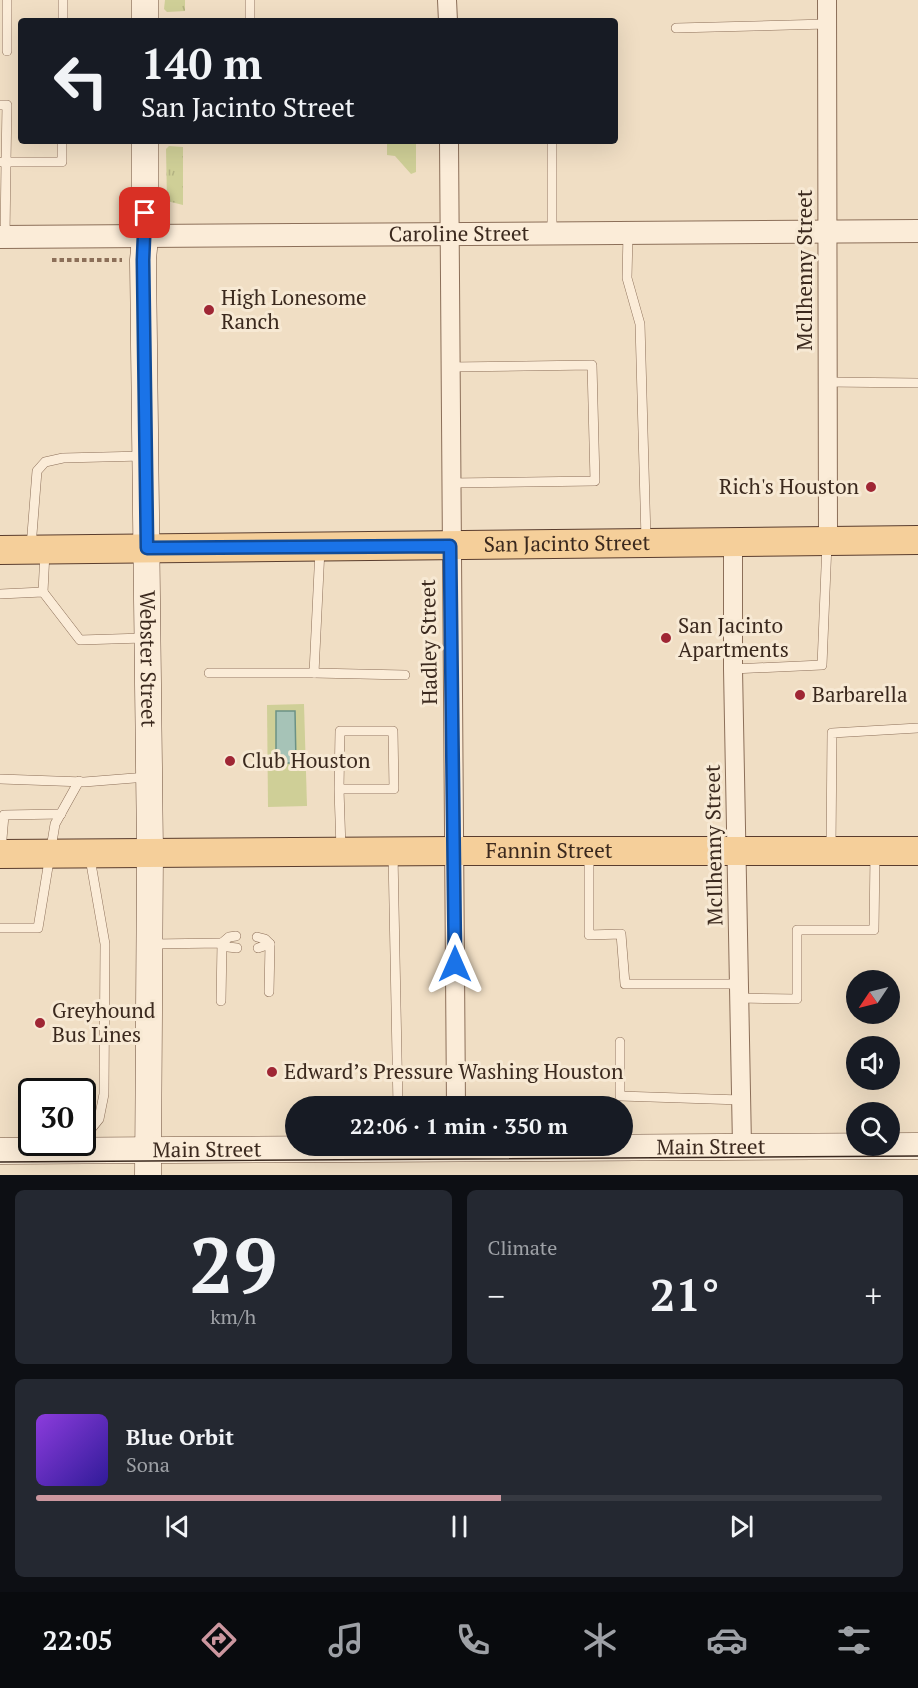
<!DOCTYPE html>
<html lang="en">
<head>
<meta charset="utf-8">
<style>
	:root { --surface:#171b24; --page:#242831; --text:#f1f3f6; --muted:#9ea1a6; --line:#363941; --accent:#cc979f }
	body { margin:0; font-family:"PT Serif",serif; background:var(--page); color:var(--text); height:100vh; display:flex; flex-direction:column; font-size:22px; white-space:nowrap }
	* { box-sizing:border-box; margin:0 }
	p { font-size:20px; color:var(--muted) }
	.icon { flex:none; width:33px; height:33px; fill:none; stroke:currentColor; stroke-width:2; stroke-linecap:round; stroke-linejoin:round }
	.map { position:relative; height:1175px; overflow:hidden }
	.details { display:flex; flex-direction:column; gap:15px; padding:15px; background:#0d0f14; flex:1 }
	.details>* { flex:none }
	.guide { position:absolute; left:18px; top:18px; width:600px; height:126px; border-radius:6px; box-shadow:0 6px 24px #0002; background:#171b24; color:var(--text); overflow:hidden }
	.needle { width:39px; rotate:235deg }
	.fabs { position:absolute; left:846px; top:970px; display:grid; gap:12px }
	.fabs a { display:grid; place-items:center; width:54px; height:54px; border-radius:50%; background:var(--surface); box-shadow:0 6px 24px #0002; font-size:30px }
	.speed { position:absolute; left:18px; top:1078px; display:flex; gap:12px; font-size:30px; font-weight:700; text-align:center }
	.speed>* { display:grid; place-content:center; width:78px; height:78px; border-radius:50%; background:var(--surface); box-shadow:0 6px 24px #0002; line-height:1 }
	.speed .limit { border:3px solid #111; border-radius:9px; background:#fff; color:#111 }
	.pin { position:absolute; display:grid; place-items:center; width:51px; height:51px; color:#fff; margin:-26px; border-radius:12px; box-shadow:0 3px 9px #0006 }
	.me { position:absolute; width:66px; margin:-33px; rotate:0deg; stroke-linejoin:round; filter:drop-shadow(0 0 4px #0008) }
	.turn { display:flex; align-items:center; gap:21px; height:126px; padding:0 24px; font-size:27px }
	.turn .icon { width:78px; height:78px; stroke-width:2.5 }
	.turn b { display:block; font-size:42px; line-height:51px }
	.big { font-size:45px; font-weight:600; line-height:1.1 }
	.details .card { flex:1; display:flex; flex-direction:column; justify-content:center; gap:9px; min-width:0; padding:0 21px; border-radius:9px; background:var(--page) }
	.details .dial { align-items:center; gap:0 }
	.dial b { font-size:78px; line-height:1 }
	.song { display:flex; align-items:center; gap:18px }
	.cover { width:72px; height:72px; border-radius:9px; background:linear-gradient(135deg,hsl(270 70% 55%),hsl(250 70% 35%)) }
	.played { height:6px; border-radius:3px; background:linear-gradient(90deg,var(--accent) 55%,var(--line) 55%) }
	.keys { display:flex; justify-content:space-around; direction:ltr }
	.heat { display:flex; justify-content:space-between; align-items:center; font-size:33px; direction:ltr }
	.details .tiles { flex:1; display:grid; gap:15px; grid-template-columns:1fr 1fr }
	.card:last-child { grid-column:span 2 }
	.trip { position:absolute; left:285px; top:1096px; width:348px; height:60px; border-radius:30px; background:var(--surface); box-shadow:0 6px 24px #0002; font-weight:600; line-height:60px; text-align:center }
	.menu { display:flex; height:96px; justify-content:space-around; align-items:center; background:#090b0e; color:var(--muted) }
	.menu .icon { width:42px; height:42px }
	.menu .on { color:var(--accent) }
	.menu b { font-size:27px; color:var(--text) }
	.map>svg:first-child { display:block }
</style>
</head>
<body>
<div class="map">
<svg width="918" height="1175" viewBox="0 0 918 1175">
	<defs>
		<pattern id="grass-tufts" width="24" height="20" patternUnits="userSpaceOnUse" patternTransform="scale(1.5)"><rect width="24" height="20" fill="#cfcf97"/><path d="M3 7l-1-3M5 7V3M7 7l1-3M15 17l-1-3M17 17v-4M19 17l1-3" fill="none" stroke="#b3b282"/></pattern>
	</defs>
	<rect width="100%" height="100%" fill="#f0dec4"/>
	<g fill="url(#grass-tufts)">
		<polygon points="165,0 185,0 185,11 167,12 164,9"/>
		<polygon points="169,146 183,147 183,205 167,201 166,149"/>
	</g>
	<g fill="#cfcf97">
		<polygon points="387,141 416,141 416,172 411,174 395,156 387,155"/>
		<polygon points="304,704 307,806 268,807 267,705"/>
	</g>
	<polygon fill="#a6c3b7" stroke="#6c9285" stroke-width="1.5" points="276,711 295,711 296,763 276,763"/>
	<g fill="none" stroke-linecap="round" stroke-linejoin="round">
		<defs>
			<g id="service">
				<polyline points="7,0 7,51"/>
				<polyline points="250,0 250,21"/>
				<polyline points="63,21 63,0"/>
				<polyline points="676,28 827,24"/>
				<polyline points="0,105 7,105 6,162 2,162"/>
				<polyline points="552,232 552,141"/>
				<polyline points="628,234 627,278 640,324 646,539"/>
				<polyline points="5,237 6,162 62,162 62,141"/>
				<polyline points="450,367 592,365 595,481 450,483"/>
				<polyline points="827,382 918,383"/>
				<polyline points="31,547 37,471 45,462 63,458 143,456"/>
				<polyline points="43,592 45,552"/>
				<polyline points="0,594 43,592 80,640 144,638"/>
				<polyline points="733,669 822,665 827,543"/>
				<polyline points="209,673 314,673 320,549"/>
				<polyline points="314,673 405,675"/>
				<polyline points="0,779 84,782 147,777"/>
				<polyline points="339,789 394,789 393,731 340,731 339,789 341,849"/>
				<polyline points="831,849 832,733 918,728"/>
				<polyline points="1,851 4,815 61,814"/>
				<polyline points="393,854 398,1107"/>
				<polyline points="589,854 589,935 621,934 625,984 739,984"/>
				<polyline points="0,928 38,928 55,824 79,781"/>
				<polyline points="236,936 229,937 222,943 228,947 237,948"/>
				<polyline points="257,937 265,939 270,944 258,948"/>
				<polyline points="152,944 222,943 221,1001"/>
				<polyline points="269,992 270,944"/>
				<polyline points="739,998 797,999 797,930 874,930 875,854"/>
				<polyline points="620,1042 620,1096 741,1100"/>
				<polyline points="82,1140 99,1119 104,1094 105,944 90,858"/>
			</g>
			<g id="minor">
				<polyline points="447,0 448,21"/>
				<polyline points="827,0 828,540"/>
				<polyline points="449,141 456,1107"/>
				<polyline points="733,542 733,669 742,1146"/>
			</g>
			<g id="tertiary">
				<path id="s1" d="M0,237L918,231"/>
			</g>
			<g id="secondary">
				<polyline points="145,0 145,21"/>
				<path id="s2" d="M145,141V237L143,260L150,852L148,1175"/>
				<path id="s3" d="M0,1151L918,1146"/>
			</g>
			<g id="primary">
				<path id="s4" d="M0,550L918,540"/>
				<path id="s5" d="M0,854L454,851H918"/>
			</g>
		</defs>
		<use href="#service" stroke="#8c6f59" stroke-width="10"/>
		<use href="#minor" stroke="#8c6f59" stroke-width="20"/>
		<use href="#tertiary" stroke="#8c6f59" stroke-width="24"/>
		<use href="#secondary" stroke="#6e503c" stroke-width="27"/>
		<use href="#primary" stroke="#5a3d2e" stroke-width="30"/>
		<polyline stroke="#8c6f59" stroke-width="4" stroke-dasharray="4.5 3" stroke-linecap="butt" points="52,260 122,260"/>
		<use href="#service" stroke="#fbecd8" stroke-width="9"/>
		<use href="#minor" stroke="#fbecd8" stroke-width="18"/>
		<use href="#tertiary" stroke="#fbecd8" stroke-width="22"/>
		<use href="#secondary" stroke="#fbecd8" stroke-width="26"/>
		<use href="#primary" stroke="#f5cf9a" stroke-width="28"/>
		<polyline stroke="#3b291e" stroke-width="1.5" points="0,1162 918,1156"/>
	</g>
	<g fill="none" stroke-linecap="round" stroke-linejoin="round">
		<defs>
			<polyline id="route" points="145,213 143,260 147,548 450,546 455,964"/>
		</defs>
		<use href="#route" stroke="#114b97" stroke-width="15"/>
		<use href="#route" stroke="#1a73e8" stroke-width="10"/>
	</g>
	<g fill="#9f2634" stroke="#f7e9d4" stroke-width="2">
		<circle cx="209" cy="310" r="6"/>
		<circle cx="871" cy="487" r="6"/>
		<circle cx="666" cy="638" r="6"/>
		<circle cx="800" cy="695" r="6"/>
		<circle cx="230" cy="761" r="6"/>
		<circle cx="40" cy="1023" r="6"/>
		<circle cx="272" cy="1072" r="6"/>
	</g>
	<g text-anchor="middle" stroke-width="6" stroke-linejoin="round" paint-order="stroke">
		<g font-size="21" fill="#3b291e" stroke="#f7e9d4">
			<text dy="7" stroke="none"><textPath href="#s1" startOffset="459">Caroline Street</textPath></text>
			<text transform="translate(805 270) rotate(-90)" y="7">McIlhenny Street</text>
			<text dy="7" stroke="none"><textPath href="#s4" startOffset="567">San Jacinto Street</textPath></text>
			<text transform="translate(429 642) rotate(-91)" y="7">Hadley Street</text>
			<text dy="7" stroke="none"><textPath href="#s2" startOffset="518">Webster Street</textPath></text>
			<text transform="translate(714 845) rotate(-91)" y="7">McIlhenny Street</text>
			<text dy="7" stroke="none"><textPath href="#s5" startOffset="549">Fannin Street</textPath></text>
			<text dy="7" stroke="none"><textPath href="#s3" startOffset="711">Main Street</textPath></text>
			<text dy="7" stroke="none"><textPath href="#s3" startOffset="207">Main Street</textPath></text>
		</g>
		<g font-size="21" fill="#3b291e" stroke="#f7e9d4" text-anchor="start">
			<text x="221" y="305">High Lonesome<tspan x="221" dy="24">Ranch</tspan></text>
			<text x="859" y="494" text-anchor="end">Rich's Houston</text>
			<text x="678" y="633">San Jacinto<tspan x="678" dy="24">Apartments</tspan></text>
			<text x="812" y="702">Barbarella</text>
			<text x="242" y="768">Club Houston</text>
			<text x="52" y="1018">Greyhound<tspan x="52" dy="24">Bus Lines</tspan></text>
			<text x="284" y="1079">Edward’s Pressure Washing Houston</text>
		</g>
	</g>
</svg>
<div class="fabs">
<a><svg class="needle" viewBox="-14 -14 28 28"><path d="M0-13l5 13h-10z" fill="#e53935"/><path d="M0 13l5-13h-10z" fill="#9ea1a6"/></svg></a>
<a><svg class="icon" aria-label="sound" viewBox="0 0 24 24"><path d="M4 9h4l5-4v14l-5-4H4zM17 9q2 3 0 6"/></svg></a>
<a><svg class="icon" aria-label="search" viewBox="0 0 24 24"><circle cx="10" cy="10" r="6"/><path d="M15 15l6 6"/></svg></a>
</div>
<div class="speed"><div class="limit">30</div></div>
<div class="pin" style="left:145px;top:213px;background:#d93025"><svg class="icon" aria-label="arrive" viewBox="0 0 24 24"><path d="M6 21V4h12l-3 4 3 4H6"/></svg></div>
<svg class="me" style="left:455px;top:964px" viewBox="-20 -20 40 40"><path d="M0-17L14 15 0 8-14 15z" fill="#1a73e8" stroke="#fff" stroke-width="4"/></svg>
<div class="trip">22:06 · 1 min · 350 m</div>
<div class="guide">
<div class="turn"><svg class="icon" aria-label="left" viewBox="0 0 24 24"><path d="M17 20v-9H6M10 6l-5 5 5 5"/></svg><div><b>140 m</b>San Jacinto Street</div></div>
</div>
</div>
<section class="details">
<div class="tiles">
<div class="card dial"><b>29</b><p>km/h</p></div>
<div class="card"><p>Climate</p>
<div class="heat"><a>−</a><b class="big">21°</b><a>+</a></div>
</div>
<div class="card">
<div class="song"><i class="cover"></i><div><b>Blue Orbit</b><p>Sona</p></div></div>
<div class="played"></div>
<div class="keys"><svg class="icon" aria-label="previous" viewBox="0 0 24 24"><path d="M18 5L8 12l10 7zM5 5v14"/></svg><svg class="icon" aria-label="pause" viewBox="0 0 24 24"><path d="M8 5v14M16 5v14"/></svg><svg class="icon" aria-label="next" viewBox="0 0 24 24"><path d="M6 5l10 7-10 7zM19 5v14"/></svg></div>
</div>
</div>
</section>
<nav class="menu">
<b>22:05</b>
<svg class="icon on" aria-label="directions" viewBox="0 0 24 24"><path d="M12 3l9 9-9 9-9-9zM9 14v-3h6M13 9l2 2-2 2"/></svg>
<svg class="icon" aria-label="music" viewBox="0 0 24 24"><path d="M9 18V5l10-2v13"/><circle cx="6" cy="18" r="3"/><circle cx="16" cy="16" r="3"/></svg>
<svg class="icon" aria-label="phone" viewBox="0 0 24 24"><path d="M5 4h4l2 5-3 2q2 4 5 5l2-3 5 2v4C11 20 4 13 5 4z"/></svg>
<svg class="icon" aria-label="climate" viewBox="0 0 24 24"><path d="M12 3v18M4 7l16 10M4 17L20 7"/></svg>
<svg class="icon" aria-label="car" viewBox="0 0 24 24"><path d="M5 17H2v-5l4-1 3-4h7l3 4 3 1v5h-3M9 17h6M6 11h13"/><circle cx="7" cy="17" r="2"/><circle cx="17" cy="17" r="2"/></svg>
<svg class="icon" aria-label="filters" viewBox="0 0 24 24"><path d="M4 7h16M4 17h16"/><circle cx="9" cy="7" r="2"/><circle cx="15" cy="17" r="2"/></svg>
</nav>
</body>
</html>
